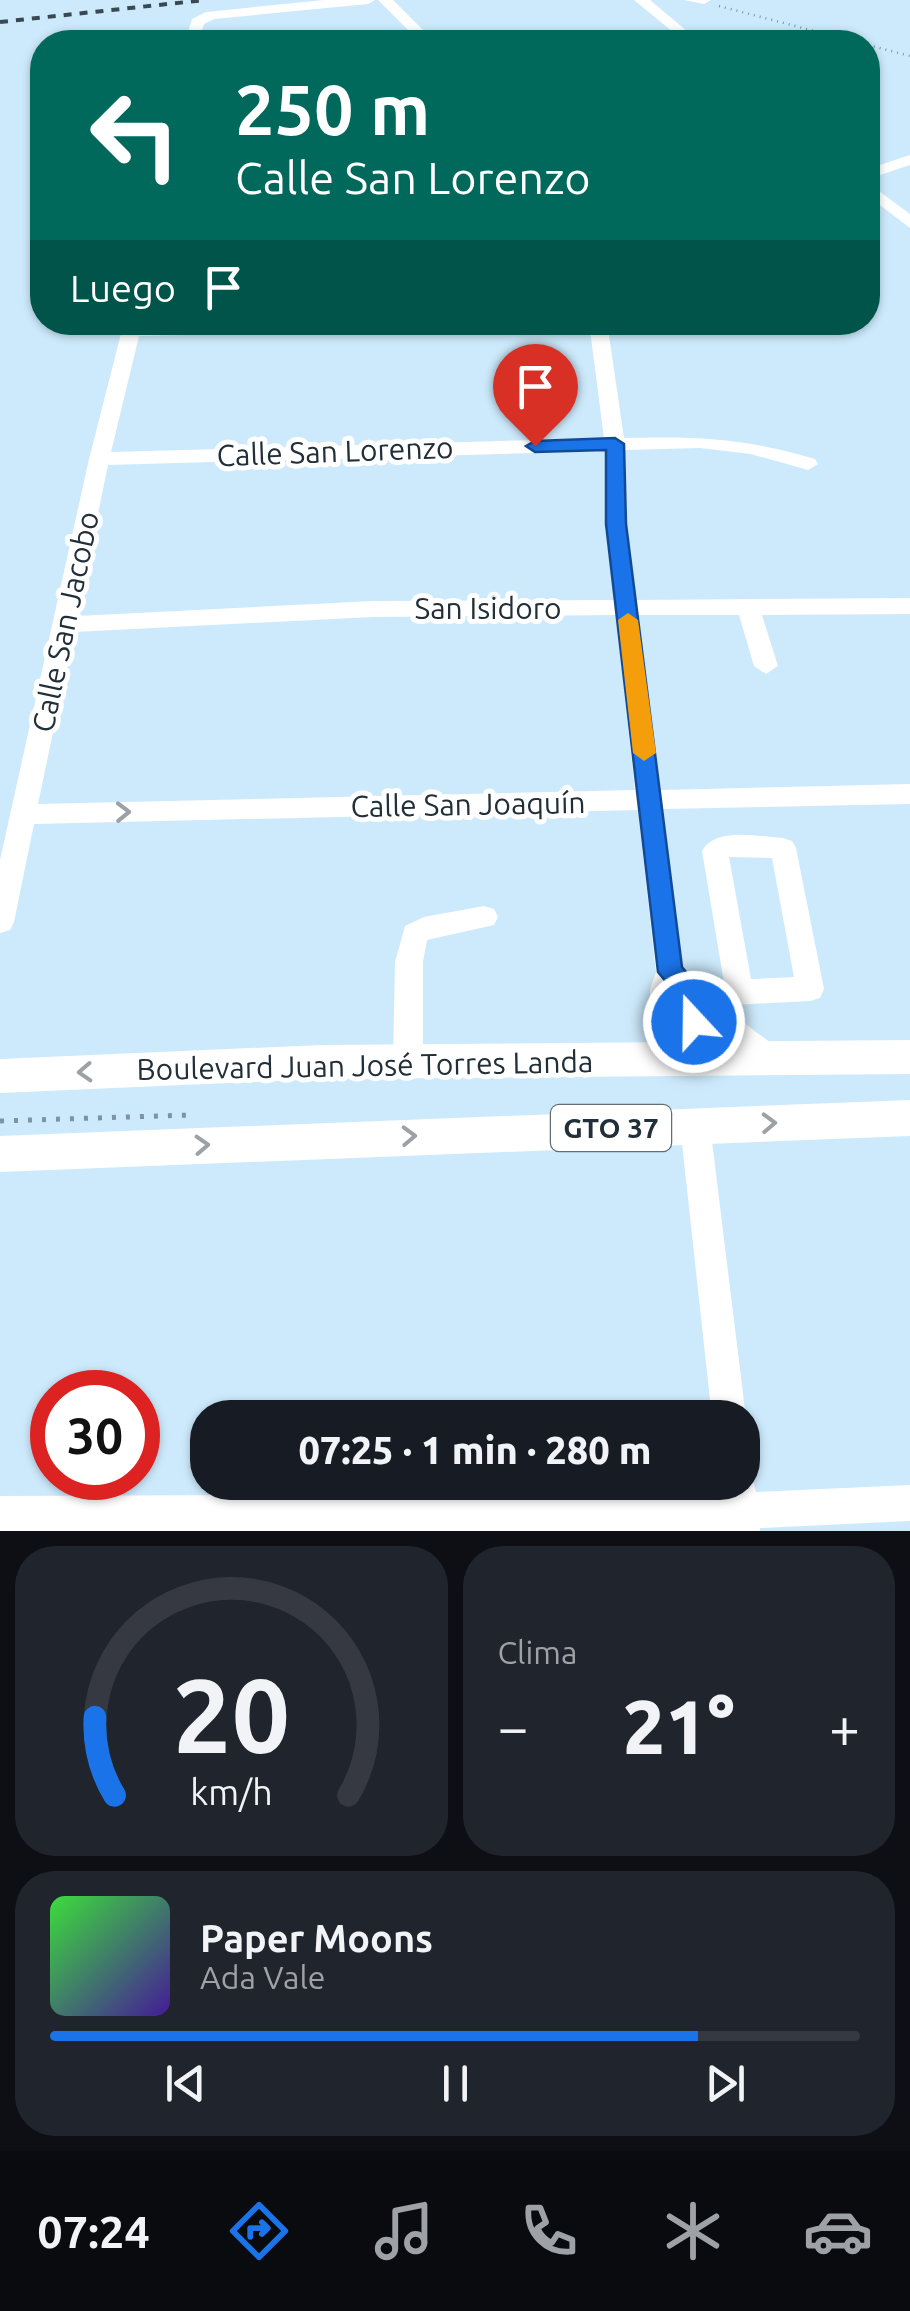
<!DOCTYPE html>
<html lang="es">
<head>
<meta charset="utf-8">
<style>
	:root { --surface:#171b24; --page:#20242c; --text:#f1f3f6; --muted:#9ea1a6; --line:#363941; --accent:#1a73e8 }
	body { margin:0; font-family:Ubuntu,sans-serif; background:var(--page); color:var(--text); height:100vh; display:flex; flex-direction:column; font-size:38px; white-space:nowrap }
	* { box-sizing:border-box; margin:0 }
	p { font-size:32px; color:var(--muted) }
	.icon { flex:none; width:55px; height:55px; fill:none; stroke:currentColor; stroke-width:2; stroke-linecap:round; stroke-linejoin:round }
	.map { position:relative; height:1531px; overflow:hidden }
	.panel { display:flex; flex-direction:column; gap:15px; padding:15px; background:#0d0f14; flex:1 }
	.panel>* { flex:none }
	.banner { position:absolute; left:30px; top:30px; width:850px; height:305px; border-radius:40px; box-shadow:0 2px 8px #0004; background:#00695c; color:#fff; overflow:hidden }
	.speed { position:absolute; left:30px; top:1370px; display:flex; gap:20px; font-size:50px; font-weight:700; text-align:center }
	.speed>* { display:grid; place-content:center; width:130px; height:130px; border-radius:50%; background:var(--surface); box-shadow:0 2px 8px #0004; line-height:1 }
	.speed .limit { border:15px solid #d22; background:#fff; color:#111 }
	.pin { position:absolute; display:grid; place-items:center; width:85px; height:85px; color:#fff; margin:-102px -42px; border-radius:50% 50% 50% 0; rotate:-45deg; box-shadow:0 0 10px #0007 }
	.pin .icon { rotate:45deg }
	.me { position:absolute; width:110px; margin:-55px; rotate:339deg; stroke-linejoin:round; filter:drop-shadow(0 0 8px #0008) }
	.turn { display:flex; align-items:center; gap:35px; height:210px; padding:0 40px; font-size:45px }
	.turn .icon { width:130px; height:130px; stroke-width:2.5 }
	.turn b { display:block; font-size:70px; line-height:85px }
	.then { display:flex; align-items:center; height:95px; padding:0 40px; background:#0003; gap:20px; font-size:38px }
	.big { font-size:75px; font-weight:800; line-height:1.1 }
	.panel .widget { flex:1; display:flex; flex-direction:column; justify-content:center; gap:15px; min-width:0; padding:0 35px; border-radius:40px; background:var(--page) }
	.panel .dial { align-items:center; gap:0 }
	.dial svg { height:260px; overflow:visible; fill:none; stroke:var(--line); stroke-width:7; stroke-linecap:round; text-anchor:middle }
	.dial text { fill:var(--text); stroke:none }
	.song { display:flex; align-items:center; gap:30px }
	.cover { width:120px; height:120px; border-radius:15px; background:linear-gradient(135deg,hsl(120 70% 55%),hsl(260 70% 35%)) }
	.played { height:10px; border-radius:5px; background:linear-gradient(90deg,var(--accent) 80%,var(--line) 80%) }
	.keys { display:flex; justify-content:space-around; direction:ltr }
	.heat { display:flex; justify-content:space-between; align-items:center; font-size:55px; direction:ltr }
	.panel .tiles { flex:1; display:grid; gap:15px; grid-template-columns:1fr 1fr }
	.widget:last-child { grid-column:span 2 }
	.trip { position:absolute; left:190px; top:1400px; width:570px; height:100px; border-radius:40px; background:var(--surface); box-shadow:0 2px 8px #0004; font-weight:800; line-height:100px; text-align:center }
	.tabs { display:flex; height:160px; justify-content:space-around; align-items:center; background:#090b0e; color:var(--muted) }
	.tabs .icon { width:70px; height:70px }
	.tabs .selected { color:var(--accent) }
	.tabs b { font-size:45px; color:var(--text) }
	.map>svg:first-child { display:block }
</style>
</head>
<body>
<div class="map">
<svg width="910" height="1531" viewBox="0 0 910 1531">
	<rect width="100%" height="100%" fill="#cdeafc"/>
	<g fill="none" stroke-linecap="round" stroke-linejoin="round">
		<g stroke="#7d93a1" stroke-width="2.5" stroke-dasharray="1 5" stroke-linecap="butt">
			<polyline points="719,6 856,42"/>
			<polyline points="868,45 910,56"/>
		</g>
		<polyline stroke="#7d93a1" stroke-width="5" stroke-dasharray="4 10" stroke-linecap="butt" points="0,1121 190,1115"/>
		<g fill="#fff" fill-rule="evenodd">
			<polygon points="324,0 375,0 368,4 214,19 204,24 199,42 185,42 192,19 206,12"/>
			<polygon points="378,0 393,0 435,42 420,42"/>
			<polygon points="634,0 650,0 700,42 685,42"/>
			<polygon points="684,0 711,0 704,4"/>
			<polygon points="910,155 910,165 868,179 868,169"/>
			<polygon points="868,183 910,214 910,228 868,196"/>
			<path d="M124,322H526L517,328L139,336L111,452L604,438L589,322H607L624,438C700,436 742,438 815,459L818,464L808,470L751,454L700,448L625,450L627,525L636,600L910,598V614L762,615L778,666L766,674L754,666L739,615H638L661,790L910,784V804L663,809L683,967L694,976L701,997L705,989L724,983L702,851C716,826 758,837 783,838L792,841L796,848L824,989L820,998L810,1001L732,1005C741,1030 773,1036 784,1060L779,1069L769,1073C743,1063 714,1038 706,1012L719,1061L714,1070L704,1074L694,1070L678,1017L679,1061L674,1070L664,1074L654,1070L649,1061L650,989L656,972L638,810L34,824L14,922L10,930L0,933V860L89,459ZM605,451V525L614,600L373,601L77,616L108,465ZM616,615L635,790L38,804L74,632L373,617ZM729,857L772,858L794,977L751,979Z"/>
			<polygon points="484,906 494,909 498,917 494,925 427,940 423,962 423,1062 418,1071 408,1075 398,1071 393,1062 395,962 405,926 424,917"/>
			<polygon points="695,1111 706,1115 710,1125 746,1418 742,1427 742,1418 712,1418 680,1125 684,1115"/>
			<polygon points="742,1467 750,1469 756,1492 910,1485 910,1521 760,1528 760,1531 0,1531 0,1496 720,1493 719,1482 742,1482"/>
		</g>
		<g fill="#fff" fill-rule="evenodd">
			<polygon points="910,1040 910,1074 322,1079 0,1093 0,1059 322,1045"/>
			<polygon points="910,1100 910,1136 0,1172 0,1136"/>
		</g>
		<polyline stroke="#394953" stroke-width="4" stroke-dasharray="8 8" stroke-linecap="butt" points="0,22 205,0"/>
	</g>
	<defs><path id="oneway-chevron" d="M-2-3.5L2.5 0L-2 3.5" fill="none" stroke-width="1.6" stroke-linecap="round" stroke-linejoin="round" transform="scale(2.5)"/></defs>
	<g stroke="#9ba1a5">
		<use href="#oneway-chevron" transform="translate(123 812) rotate(-1)"/>
		<use href="#oneway-chevron" transform="translate(85 1072) rotate(177)"/>
		<use href="#oneway-chevron" transform="translate(769 1123) rotate(-2)"/>
		<use href="#oneway-chevron" transform="translate(409 1136) rotate(-2)"/>
		<use href="#oneway-chevron" transform="translate(202 1145) rotate(-3)"/>
	</g>
	<polygon fill="#1a73e8" stroke="#114b97" stroke-width="2.5" points="615,438 624,444 626,524 682,967 696,984 707,1022 703,1030 694,1034 685,1030 672,989 658,972 606,524 606,450 535,452 526,446 535,441"/>
	<polygon fill="#f59e0b" points="628,613 638,620 656,753 644,761 633,753 618,620"/>
	<g text-anchor="middle" stroke-width="10" stroke-linejoin="round" paint-order="stroke">
		<rect fill="#fff" stroke="#646d74" stroke-width="2.5" x="551" y="1105" width="120" height="46" rx="8"/>
		<g font-size="28" font-weight="bold" fill="#212f38">
			<text x="611" y="1138">GTO 37</text>
		</g>
		<g font-size="30" fill="#212f38" stroke="#fff">
			<text transform="translate(335 452) rotate(-2)" y="10">Calle San Lorenzo</text>
			<text x="488" y="619">San Isidoro</text>
			<text transform="translate(66 622) rotate(-78)" y="10">Calle San Jacobo</text>
			<text transform="translate(468 805) rotate(-1)" y="10">Calle San Joaquín</text>
			<text transform="translate(365 1066) rotate(-1)" y="10">Boulevard Juan José Torres Landa</text>
		</g>
	</g>
</svg>
<div class="speed"><div class="limit">30</div></div>
<div class="pin" style="left:535px;top:446px;background:#d93025"><svg class="icon" aria-label="arrive" viewBox="0 0 24 24"><path d="M6 21V4h12l-3 4 3 4H6"/></svg></div>
<svg class="me" style="left:694px;top:1022px" viewBox="-20 -20 40 40"><circle r="17" fill="#1a73e8" stroke="#fff" stroke-width="3"/><path d="M0-11L8 9 0 5-8 9z" fill="#fff"/></svg>
<div class="trip">07:25 · 1 min · 280 m</div>
<div class="banner">
<div class="turn"><svg class="icon" aria-label="left" viewBox="0 0 24 24"><path d="M17 20v-9H6M10 6l-5 5 5 5"/></svg><div><b>250 m</b>Calle San Lorenzo</div></div>
<div class="then">Luego<svg class="icon" aria-label="arrive" viewBox="0 0 24 24"><path d="M6 21V4h12l-3 4 3 4H6"/></svg></div>
</div>
</div>
<section class="panel">
<div class="tiles">
<div class="widget dial"><svg viewBox="0 0 100 80">
<path d="M14 69A42 42 0 1 1 86 69"/>
<path d="M14 69A42 42 0 0 1 8 45" stroke="#1a73e8"/>
<text x="50" y="56" font-size="32" font-weight="700">20</text>
<text x="50" y="72" font-size="11">km/h</text>
</svg></div>
<div class="widget"><p>Clima</p>
<div class="heat"><a>−</a><b class="big">21°</b><a>+</a></div>
</div>
<div class="widget">
<div class="song"><i class="cover"></i><div><b>Paper Moons</b><p>Ada Vale</p></div></div>
<div class="played"></div>
<div class="keys"><svg class="icon" aria-label="previous" viewBox="0 0 24 24"><path d="M18 5L8 12l10 7zM5 5v14"/></svg><svg class="icon" aria-label="pause" viewBox="0 0 24 24"><path d="M8 5v14M16 5v14"/></svg><svg class="icon" aria-label="next" viewBox="0 0 24 24"><path d="M6 5l10 7-10 7zM19 5v14"/></svg></div>
</div>
</div>
</section>
<nav class="tabs">
<b>07:24</b>
<svg class="icon selected" aria-label="directions" viewBox="0 0 24 24"><path d="M12 3l9 9-9 9-9-9zM9 14v-3h6M13 9l2 2-2 2"/></svg>
<svg class="icon" aria-label="music" viewBox="0 0 24 24"><path d="M9 18V5l10-2v13"/><circle cx="6" cy="18" r="3"/><circle cx="16" cy="16" r="3"/></svg>
<svg class="icon" aria-label="phone" viewBox="0 0 24 24"><path d="M5 4h4l2 5-3 2q2 4 5 5l2-3 5 2v4C11 20 4 13 5 4z"/></svg>
<svg class="icon" aria-label="climate" viewBox="0 0 24 24"><path d="M12 3v18M4 7l16 10M4 17L20 7"/></svg>
<svg class="icon" aria-label="car" viewBox="0 0 24 24"><path d="M5 17H2v-5l4-1 3-4h7l3 4 3 1v5h-3M9 17h6M6 11h13"/><circle cx="7" cy="17" r="2"/><circle cx="17" cy="17" r="2"/></svg>
</nav>
</body>
</html>
